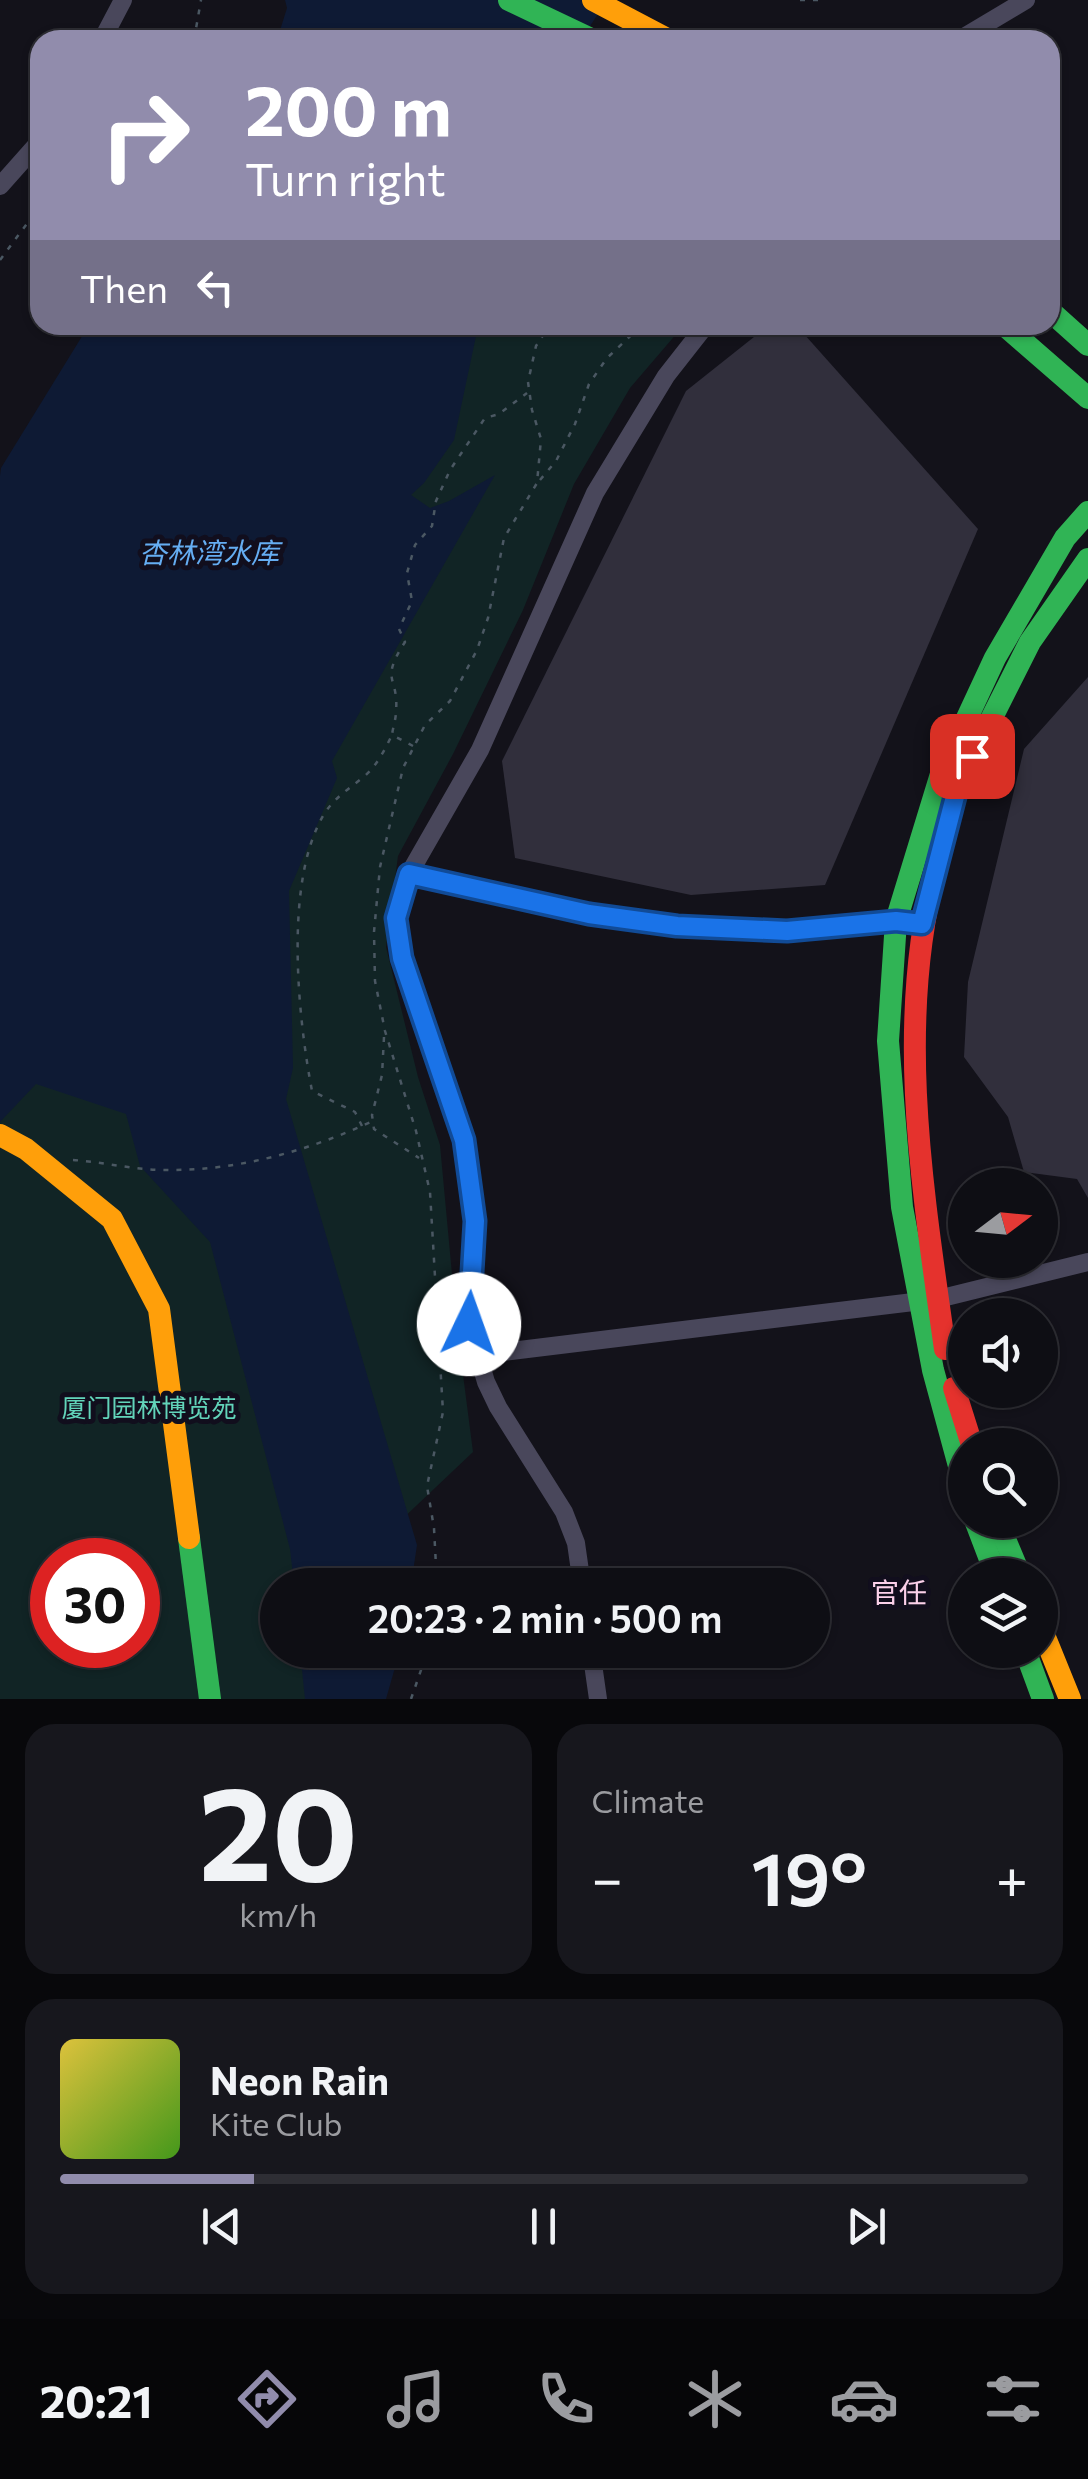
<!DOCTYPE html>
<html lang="en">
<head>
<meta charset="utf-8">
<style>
	:root { --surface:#0e0e14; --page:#17171d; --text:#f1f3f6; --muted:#9b9ca0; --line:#2e2e34; --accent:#918cac }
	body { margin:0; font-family:Commissioner,"Noto Sans SC",sans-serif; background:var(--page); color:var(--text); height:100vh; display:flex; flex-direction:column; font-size:38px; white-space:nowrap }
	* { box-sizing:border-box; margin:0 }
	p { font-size:32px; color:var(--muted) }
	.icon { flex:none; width:55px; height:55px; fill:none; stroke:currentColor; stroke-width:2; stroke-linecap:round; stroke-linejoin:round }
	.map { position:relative; height:1699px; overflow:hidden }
	.sheet { display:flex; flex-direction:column; gap:25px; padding:25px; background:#08080b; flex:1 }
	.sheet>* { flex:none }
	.guide { position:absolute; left:30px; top:30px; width:1030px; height:305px; border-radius:30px; box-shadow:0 2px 8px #0004,0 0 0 2px var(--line); background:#918cac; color:#fff; overflow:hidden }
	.needle { width:65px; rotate:74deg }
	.fabs { position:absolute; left:948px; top:1168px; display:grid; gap:20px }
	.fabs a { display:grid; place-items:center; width:110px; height:110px; border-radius:50%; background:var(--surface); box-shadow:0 2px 8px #0004,0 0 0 2px var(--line); font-size:50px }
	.speed { position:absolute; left:30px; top:1538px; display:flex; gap:20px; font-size:50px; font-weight:700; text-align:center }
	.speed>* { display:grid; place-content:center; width:130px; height:130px; border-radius:50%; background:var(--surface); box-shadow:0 2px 8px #0004,0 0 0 2px var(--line); line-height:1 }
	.speed .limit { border:15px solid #d22; background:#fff; color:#111 }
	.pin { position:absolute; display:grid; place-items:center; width:85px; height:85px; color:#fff; margin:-42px; border-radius:20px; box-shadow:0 5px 15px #0006 }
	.me { position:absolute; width:110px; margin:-55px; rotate:3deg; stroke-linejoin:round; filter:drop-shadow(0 0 8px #0008) }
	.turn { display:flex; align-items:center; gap:35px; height:210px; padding:0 50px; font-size:45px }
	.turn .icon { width:130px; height:130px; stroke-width:2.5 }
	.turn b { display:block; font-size:70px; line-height:85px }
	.then { display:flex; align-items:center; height:95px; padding:0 50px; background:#0003; gap:20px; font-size:38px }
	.big { font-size:75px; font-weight:600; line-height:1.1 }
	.sheet .tile { flex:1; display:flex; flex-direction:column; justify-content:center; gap:15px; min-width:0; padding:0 35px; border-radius:30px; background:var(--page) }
	.sheet .dial { align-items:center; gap:0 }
	.dial b { font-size:130px; line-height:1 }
	.song { display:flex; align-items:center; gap:30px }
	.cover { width:120px; height:120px; border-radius:15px; background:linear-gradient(135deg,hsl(50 70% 55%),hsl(100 70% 35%)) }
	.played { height:10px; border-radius:5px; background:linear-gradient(90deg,var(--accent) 20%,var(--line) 20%) }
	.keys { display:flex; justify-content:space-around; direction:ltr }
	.heat { display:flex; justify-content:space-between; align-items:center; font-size:55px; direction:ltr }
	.sheet .tiles { flex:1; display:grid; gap:25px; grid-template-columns:1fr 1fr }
	.tile:last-child { grid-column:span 2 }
	.trip { position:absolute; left:260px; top:1568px; width:570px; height:100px; border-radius:50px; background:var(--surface); box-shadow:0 2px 8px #0004,0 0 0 2px var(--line); font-weight:600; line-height:100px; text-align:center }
	.tabs { display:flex; height:160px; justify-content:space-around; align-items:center; background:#060608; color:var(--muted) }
	.tabs .icon { width:70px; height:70px }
	.tabs .active { color:var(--accent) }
	.tabs b { font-size:45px; color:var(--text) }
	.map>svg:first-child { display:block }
</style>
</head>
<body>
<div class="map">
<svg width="1088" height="1699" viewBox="0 0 1088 1699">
	<rect width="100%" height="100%" fill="#13121a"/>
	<g fill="#112425" fill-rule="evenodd">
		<polygon points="452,325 684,325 630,388 574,484 523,610 453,754 398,856 386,947 418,1077 440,1145 457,1328 473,1452 378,1542 228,1089"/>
		<path d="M0,1040L208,1084L340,1585H278V1650H332L326,1699H0ZM52,1560H138V1645H52Z"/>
	</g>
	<g fill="#0e1a34">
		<polygon points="285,0 607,0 581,40 277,40 287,8"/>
		<polygon points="89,325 482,325 476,336 454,440 424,483 411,495 430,508 449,501 495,475 332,761 337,778 289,891 293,1068 286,1099 417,1545 411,1585 294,1585 290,1549 210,1242 140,1166 126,1114 36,1084 0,1122 0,476 1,468"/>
		<polygon points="300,1650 400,1650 386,1699 305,1699"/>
	</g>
	<g fill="#312f3c">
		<polygon points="769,325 796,325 978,529 825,885 691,895 515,858 502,761 686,391"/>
		<polygon points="1088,677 1088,1198 1077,1179 1024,1172 1008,1117 964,1057 968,982 1024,749"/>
	</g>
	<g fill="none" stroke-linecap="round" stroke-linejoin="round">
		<g stroke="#4b5863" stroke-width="2.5" stroke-dasharray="5 8" stroke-linecap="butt">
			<polyline points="800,0 820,0"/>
			<polyline points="194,40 201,0"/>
			<polyline points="0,260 40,206"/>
			<polyline points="540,480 556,461 575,424 589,384 607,358 642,325"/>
			<path d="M413,746L392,735C393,727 396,719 396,711C399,676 379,682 405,642L399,629L412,601L407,573L415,545L432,526L436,501L450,470L485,418L499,414L527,393"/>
			<polyline points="384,1037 382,1075 372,1115 374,1129 419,1158"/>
			<path d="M362,1126L355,1112L312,1091C298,1018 284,883 323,816C333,799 346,791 361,779C376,768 384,751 392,735"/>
			<path d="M73,1160C104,1162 134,1170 165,1170C237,1171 308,1151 373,1121"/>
			<polyline points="437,1585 434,1528 427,1486 443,1412 430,1192 416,1131 385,1031 375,981 374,932 380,867 403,768 425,725 450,701 477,650 488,618 504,538 537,483 541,439 532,410 528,382 536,346 550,325"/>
			<polyline points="411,1699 428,1650"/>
		</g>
		<g stroke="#49475b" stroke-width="18">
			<polyline points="102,40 123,0"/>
			<polyline points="959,40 1026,0"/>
			<polyline points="0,186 40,141"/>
			<polyline points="409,874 589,914 677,926 787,931 907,922"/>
			<polyline points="478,1355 938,1299 1088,1262"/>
			<polyline points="582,1585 576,1543 564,1512 498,1407 486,1382 469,1324 475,1221 464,1140 402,958 396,918 409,874 480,750 595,493 666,376 706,325"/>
			<polyline points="591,1650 598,1699"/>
		</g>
		<g stroke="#30b455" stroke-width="22">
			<polyline points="509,0 593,40"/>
			<polyline points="1050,311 1088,345"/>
			<polyline points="1004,325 1088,398"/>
			<polyline points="935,872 958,785 1030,642 1088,559"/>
			<polyline points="965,1488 933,1370 902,1207 888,1041 896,921 941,774 995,658 1065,538 1088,512"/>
			<polyline points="975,1520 996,1575"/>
			<polyline points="997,1520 1020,1575"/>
			<polyline points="189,1538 210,1699"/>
			<polyline points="1025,1650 1043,1699"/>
		</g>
		<g stroke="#ff9f0a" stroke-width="22">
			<polyline points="0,1135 26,1149 112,1219 159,1309 189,1538"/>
			<polyline points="1040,1625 1070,1699"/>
		</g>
		<g stroke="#e5322d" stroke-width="22">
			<path d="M935,872C895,1027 923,1192 945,1349"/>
			<polyline points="954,1388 972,1445"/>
		</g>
		<polyline stroke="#ff9f0a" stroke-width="22" points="593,0 669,40"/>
	</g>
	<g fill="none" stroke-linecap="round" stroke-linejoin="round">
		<defs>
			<polyline id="route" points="469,1324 475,1221 464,1140 402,958 396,918 409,874 589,914 677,926 787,931 896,921 922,924 958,785 972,756"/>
		</defs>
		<use href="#route" stroke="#114b97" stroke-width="25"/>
		<use href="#route" stroke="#1a73e8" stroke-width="18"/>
	</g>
	<g text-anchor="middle" stroke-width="10" stroke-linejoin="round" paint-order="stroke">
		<g font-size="25" fill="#62d4ba" stroke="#110e1d">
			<text x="149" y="1417">厦门园林博览苑</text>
		</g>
		<g font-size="28" font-style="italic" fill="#65adf2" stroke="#110e1d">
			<text x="209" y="563">杏林湾水库</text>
		</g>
		<g font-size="28" fill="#fbd0ea" stroke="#110e1d">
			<text x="899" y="1603">官任</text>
		</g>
	</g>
</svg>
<div class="fabs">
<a><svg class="needle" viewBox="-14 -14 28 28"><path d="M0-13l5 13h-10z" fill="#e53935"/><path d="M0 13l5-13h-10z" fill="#9b9ca0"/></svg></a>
<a><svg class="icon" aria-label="sound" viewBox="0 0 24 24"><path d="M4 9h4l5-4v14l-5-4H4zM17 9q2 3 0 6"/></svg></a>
<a><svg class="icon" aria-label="search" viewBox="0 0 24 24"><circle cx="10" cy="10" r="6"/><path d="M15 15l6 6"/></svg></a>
<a><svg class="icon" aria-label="layers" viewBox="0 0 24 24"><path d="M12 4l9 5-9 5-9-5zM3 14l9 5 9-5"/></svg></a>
</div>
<div class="speed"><div class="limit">30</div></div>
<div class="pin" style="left:972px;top:756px;background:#d93025"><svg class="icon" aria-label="arrive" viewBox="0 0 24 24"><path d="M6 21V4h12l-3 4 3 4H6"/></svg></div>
<svg class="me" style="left:469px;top:1324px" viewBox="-20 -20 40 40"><circle r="19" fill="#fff"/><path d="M0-13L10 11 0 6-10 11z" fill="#1a73e8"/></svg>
<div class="trip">20:23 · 2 min · 500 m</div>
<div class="guide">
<div class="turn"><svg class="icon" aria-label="right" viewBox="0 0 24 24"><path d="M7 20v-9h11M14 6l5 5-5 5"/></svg><div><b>200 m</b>Turn right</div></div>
<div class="then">Then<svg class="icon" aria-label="left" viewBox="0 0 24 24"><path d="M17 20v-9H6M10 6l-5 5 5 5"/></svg></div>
</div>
</div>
<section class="sheet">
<div class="tiles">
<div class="tile dial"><b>20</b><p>km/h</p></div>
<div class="tile"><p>Climate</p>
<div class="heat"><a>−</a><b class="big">19°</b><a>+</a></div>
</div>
<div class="tile">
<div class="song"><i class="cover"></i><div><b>Neon Rain</b><p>Kite Club</p></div></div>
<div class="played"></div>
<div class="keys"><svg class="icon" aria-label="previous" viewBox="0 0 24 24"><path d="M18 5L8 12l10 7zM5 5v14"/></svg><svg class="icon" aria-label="pause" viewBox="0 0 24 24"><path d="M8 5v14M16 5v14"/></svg><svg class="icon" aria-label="next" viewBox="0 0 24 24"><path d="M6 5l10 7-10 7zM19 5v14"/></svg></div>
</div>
</div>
</section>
<nav class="tabs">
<b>20:21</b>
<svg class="icon active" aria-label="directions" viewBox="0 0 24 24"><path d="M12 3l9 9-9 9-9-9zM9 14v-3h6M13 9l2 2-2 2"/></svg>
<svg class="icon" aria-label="music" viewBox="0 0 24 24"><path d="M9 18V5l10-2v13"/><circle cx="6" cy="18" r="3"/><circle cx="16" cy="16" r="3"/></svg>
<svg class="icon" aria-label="phone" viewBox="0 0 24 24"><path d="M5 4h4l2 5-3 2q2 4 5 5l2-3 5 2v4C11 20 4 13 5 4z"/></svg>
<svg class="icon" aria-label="climate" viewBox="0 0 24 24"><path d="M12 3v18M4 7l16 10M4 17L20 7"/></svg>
<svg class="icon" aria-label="car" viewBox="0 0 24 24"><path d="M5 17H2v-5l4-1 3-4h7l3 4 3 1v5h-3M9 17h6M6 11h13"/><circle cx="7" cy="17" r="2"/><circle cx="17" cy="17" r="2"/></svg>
<svg class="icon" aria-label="filters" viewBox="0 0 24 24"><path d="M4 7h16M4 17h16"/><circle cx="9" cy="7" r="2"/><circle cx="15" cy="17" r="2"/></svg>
</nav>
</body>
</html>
